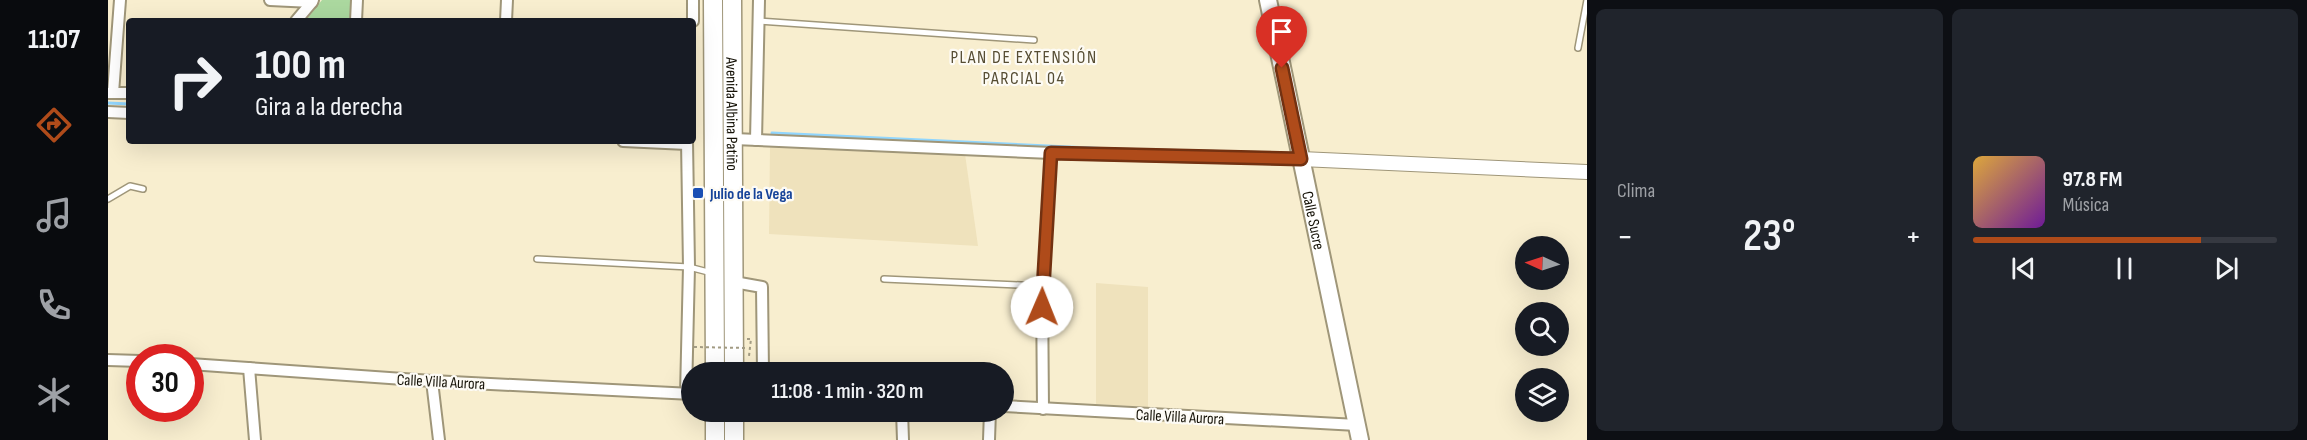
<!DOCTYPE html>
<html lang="es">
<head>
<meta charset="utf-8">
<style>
	:root { --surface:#171b24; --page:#20242c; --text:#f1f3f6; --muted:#9ea1a6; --line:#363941; --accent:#af4b1a }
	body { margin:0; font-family:"Sofia Sans Condensed",sans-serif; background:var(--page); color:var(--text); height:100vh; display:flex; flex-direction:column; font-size:22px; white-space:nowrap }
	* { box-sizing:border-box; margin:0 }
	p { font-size:20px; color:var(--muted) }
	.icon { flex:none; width:33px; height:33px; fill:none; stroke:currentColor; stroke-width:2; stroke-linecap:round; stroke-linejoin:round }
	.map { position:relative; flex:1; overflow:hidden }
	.drawer { display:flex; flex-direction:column; gap:9px; padding:9px; background:#0d0f14; width:720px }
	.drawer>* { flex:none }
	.top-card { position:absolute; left:18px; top:18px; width:570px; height:126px; border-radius:6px; box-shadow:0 6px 24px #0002; background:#171b24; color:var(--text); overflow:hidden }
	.needle { width:39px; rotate:273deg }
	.buttons { position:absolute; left:1407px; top:236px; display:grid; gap:12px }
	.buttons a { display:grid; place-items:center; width:54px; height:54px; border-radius:50%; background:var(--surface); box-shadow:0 6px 24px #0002; font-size:30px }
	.speed { position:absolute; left:18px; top:344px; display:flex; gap:12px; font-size:30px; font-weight:700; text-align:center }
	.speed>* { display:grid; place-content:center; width:78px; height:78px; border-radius:50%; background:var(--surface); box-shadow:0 6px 24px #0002; line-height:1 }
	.speed .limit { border:9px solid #d22; background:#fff; color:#111 }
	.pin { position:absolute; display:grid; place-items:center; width:51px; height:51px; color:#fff; margin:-62px -26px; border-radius:50% 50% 50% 0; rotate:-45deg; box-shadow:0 0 6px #0007 }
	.pin .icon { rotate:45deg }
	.me { position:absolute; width:66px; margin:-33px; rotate:1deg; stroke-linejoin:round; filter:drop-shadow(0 0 4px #0008) }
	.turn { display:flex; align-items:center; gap:21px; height:126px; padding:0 30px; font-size:27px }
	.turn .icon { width:78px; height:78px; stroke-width:2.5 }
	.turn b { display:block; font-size:42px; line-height:51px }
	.big { font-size:45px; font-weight:600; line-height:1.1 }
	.drawer .card { flex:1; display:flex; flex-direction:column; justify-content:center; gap:9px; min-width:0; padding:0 21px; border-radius:9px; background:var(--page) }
	.song { display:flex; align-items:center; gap:18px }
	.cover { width:72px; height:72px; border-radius:9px; background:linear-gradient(135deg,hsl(40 70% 55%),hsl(280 70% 35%)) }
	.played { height:6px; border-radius:3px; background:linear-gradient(90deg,var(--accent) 75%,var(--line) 75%) }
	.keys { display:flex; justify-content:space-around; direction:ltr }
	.heat { display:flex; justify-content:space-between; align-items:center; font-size:33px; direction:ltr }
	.drawer .tiles { flex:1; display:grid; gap:9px; grid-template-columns:repeat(2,1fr) }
	.trip { position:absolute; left:573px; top:362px; width:333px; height:60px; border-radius:30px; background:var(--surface); box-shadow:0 6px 24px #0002; font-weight:600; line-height:60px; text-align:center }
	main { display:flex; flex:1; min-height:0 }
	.menu { display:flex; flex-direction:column; width:108px; justify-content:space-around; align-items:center; background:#090b0e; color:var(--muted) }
	.menu .icon { width:42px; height:42px }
	.menu .selected { color:var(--accent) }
	.menu b { font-size:27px; color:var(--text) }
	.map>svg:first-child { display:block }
</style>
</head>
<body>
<main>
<nav class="menu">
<b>11:07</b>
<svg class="icon selected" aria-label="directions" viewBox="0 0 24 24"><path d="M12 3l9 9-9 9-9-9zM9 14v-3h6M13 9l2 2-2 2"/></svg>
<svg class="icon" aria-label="music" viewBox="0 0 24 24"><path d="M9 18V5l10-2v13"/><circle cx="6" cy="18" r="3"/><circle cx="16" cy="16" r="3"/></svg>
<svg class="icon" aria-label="phone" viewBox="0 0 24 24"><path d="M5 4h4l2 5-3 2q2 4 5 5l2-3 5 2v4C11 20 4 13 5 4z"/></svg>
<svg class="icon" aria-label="climate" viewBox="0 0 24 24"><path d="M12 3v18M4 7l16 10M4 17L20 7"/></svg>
</nav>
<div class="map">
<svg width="1479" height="440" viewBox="0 0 1479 440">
	<rect width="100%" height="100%" fill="#f8eecf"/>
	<g fill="#efe2bc">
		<polygon points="662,146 857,154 870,246 661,234"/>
		<polygon points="988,283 1040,287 1040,407 988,404"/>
	</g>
	<polygon fill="#abd89f" points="214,0 244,0 244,21 197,21"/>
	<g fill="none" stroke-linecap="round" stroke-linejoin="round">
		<g stroke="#91d6fe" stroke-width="3">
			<polyline points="0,103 21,104"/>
			<polyline points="664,133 1025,150"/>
		</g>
		<defs>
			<g id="service">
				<polyline points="651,21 926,40"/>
				<polyline points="1470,48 1479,0"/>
				<polyline points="0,199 22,186 35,189"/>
				<polyline points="429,259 581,267 604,273"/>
				<polyline points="776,279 934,286 943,153"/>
			</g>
			<g id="minor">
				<polyline points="162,0 204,2 205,0"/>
				<polyline points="188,21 204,2"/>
				<polyline points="248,21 249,0"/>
				<polyline points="398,21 399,0"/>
				<polyline points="585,21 585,0"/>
				<polyline points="0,93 21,93"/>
				<polyline points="5,93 12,0"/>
				<polyline points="0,112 21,113"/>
				<polyline points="626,139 943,153 1193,159"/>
				<polyline points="648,140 651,0"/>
				<polyline points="515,141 579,144"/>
				<polyline points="626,282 654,287 655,372"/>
				<polyline points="934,286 935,409"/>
				<polyline points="0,360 32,361"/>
				<polyline points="82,364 324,381 584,394"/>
				<polyline points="141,368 147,440"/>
				<polyline points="324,381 331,440"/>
				<polyline points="578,394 581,267 579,141"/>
				<polyline points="896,406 1249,425"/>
				<polyline points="794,411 795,440"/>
				<polyline points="881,440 882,411"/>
			</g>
			<polyline id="tertiary" points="1193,159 1479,172"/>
			<g id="secondary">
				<path id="s1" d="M1160,0L1252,440"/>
			</g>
			<g id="trunk">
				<polyline points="605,0 607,372"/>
				<path id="s2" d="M624,0L626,372"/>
				<polyline points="607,411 607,440"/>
				<polyline points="626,411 626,440"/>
			</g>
		</defs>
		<use href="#service" stroke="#9f9679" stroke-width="8"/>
		<use href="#minor" stroke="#9f9679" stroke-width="14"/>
		<use href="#tertiary" stroke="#9f9679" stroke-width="16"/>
		<use href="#secondary" stroke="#9f9679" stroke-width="20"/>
		<use href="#trunk" stroke="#9f9679" stroke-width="21"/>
		<polyline stroke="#a39c84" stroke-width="2" stroke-dasharray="3 3" stroke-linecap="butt" points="639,339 643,339 641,356"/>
		<use href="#service" stroke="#fff" stroke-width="5"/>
		<use href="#minor" stroke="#fff" stroke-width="10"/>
		<use href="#tertiary" stroke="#fff" stroke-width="14"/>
		<use href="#secondary" stroke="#fff" stroke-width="16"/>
		<use href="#trunk" stroke="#fff" stroke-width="18"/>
		<polyline stroke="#a39c84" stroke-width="2" stroke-dasharray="3 3" stroke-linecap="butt" points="586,347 638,348"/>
	</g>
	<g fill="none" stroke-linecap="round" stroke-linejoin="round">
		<defs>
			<polyline id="route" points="934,307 943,153 1193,159 1174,68"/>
		</defs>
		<use href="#route" stroke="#723111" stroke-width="15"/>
		<use href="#route" stroke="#af4b1a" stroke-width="10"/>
	</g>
	<rect fill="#1a4fb4" stroke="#fdfbf5" stroke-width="2" x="584" y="187" width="12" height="12" rx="3"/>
	<g text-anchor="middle" stroke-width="4.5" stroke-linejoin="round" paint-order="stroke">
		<g font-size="16" fill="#151207" stroke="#fdfbf5">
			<text dy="6" stroke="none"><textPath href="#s2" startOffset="114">Avenida Albina Patiño</textPath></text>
			<text dy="6" stroke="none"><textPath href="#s1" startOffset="225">Calle Sucre</textPath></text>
			<text transform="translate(333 381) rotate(3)" y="6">Calle Villa Aurora</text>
			<text transform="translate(1072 416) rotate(3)" y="6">Calle Villa Aurora</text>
		</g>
		<g font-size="16" font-weight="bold" fill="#164399" stroke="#fdfbf5" text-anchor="start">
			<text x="602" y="199">Julio de la Vega</text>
		</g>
		<g font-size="18" letter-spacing="1.5" fill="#564d33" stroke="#fdfbf5">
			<text x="916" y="63">PLAN DE EXTENSIÓN<tspan x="916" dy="21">PARCIAL 04</tspan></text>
		</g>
	</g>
</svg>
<div class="buttons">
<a><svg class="needle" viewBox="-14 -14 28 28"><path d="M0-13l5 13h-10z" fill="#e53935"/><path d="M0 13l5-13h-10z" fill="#9ea1a6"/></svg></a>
<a><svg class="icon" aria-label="search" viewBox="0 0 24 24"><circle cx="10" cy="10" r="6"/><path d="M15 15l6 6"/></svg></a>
<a><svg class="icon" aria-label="layers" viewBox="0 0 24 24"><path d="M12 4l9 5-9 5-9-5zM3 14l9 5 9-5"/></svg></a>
</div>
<div class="speed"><div class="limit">30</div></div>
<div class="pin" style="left:1174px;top:68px;background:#d93025"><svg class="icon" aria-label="arrive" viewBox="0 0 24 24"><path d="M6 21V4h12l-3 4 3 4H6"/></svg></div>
<svg class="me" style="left:934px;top:307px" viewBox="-20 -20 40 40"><circle r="19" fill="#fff"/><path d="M0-13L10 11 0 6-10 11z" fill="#af4b1a"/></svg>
<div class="trip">11:08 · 1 min · 320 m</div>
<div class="top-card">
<div class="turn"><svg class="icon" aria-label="right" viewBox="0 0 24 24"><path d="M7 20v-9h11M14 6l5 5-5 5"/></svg><div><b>100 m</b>Gira a la derecha</div></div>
</div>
</div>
<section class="drawer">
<div class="tiles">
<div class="card"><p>Clima</p>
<div class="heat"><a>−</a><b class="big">23°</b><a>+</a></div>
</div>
<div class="card">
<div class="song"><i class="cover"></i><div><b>97.8 FM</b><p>Música</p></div></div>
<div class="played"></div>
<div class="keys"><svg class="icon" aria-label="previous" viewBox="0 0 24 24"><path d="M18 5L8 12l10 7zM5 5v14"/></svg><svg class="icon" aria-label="pause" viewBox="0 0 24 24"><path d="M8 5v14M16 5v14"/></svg><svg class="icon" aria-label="next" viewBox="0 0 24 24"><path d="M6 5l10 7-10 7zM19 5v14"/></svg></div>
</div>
</div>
</section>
</main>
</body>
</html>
